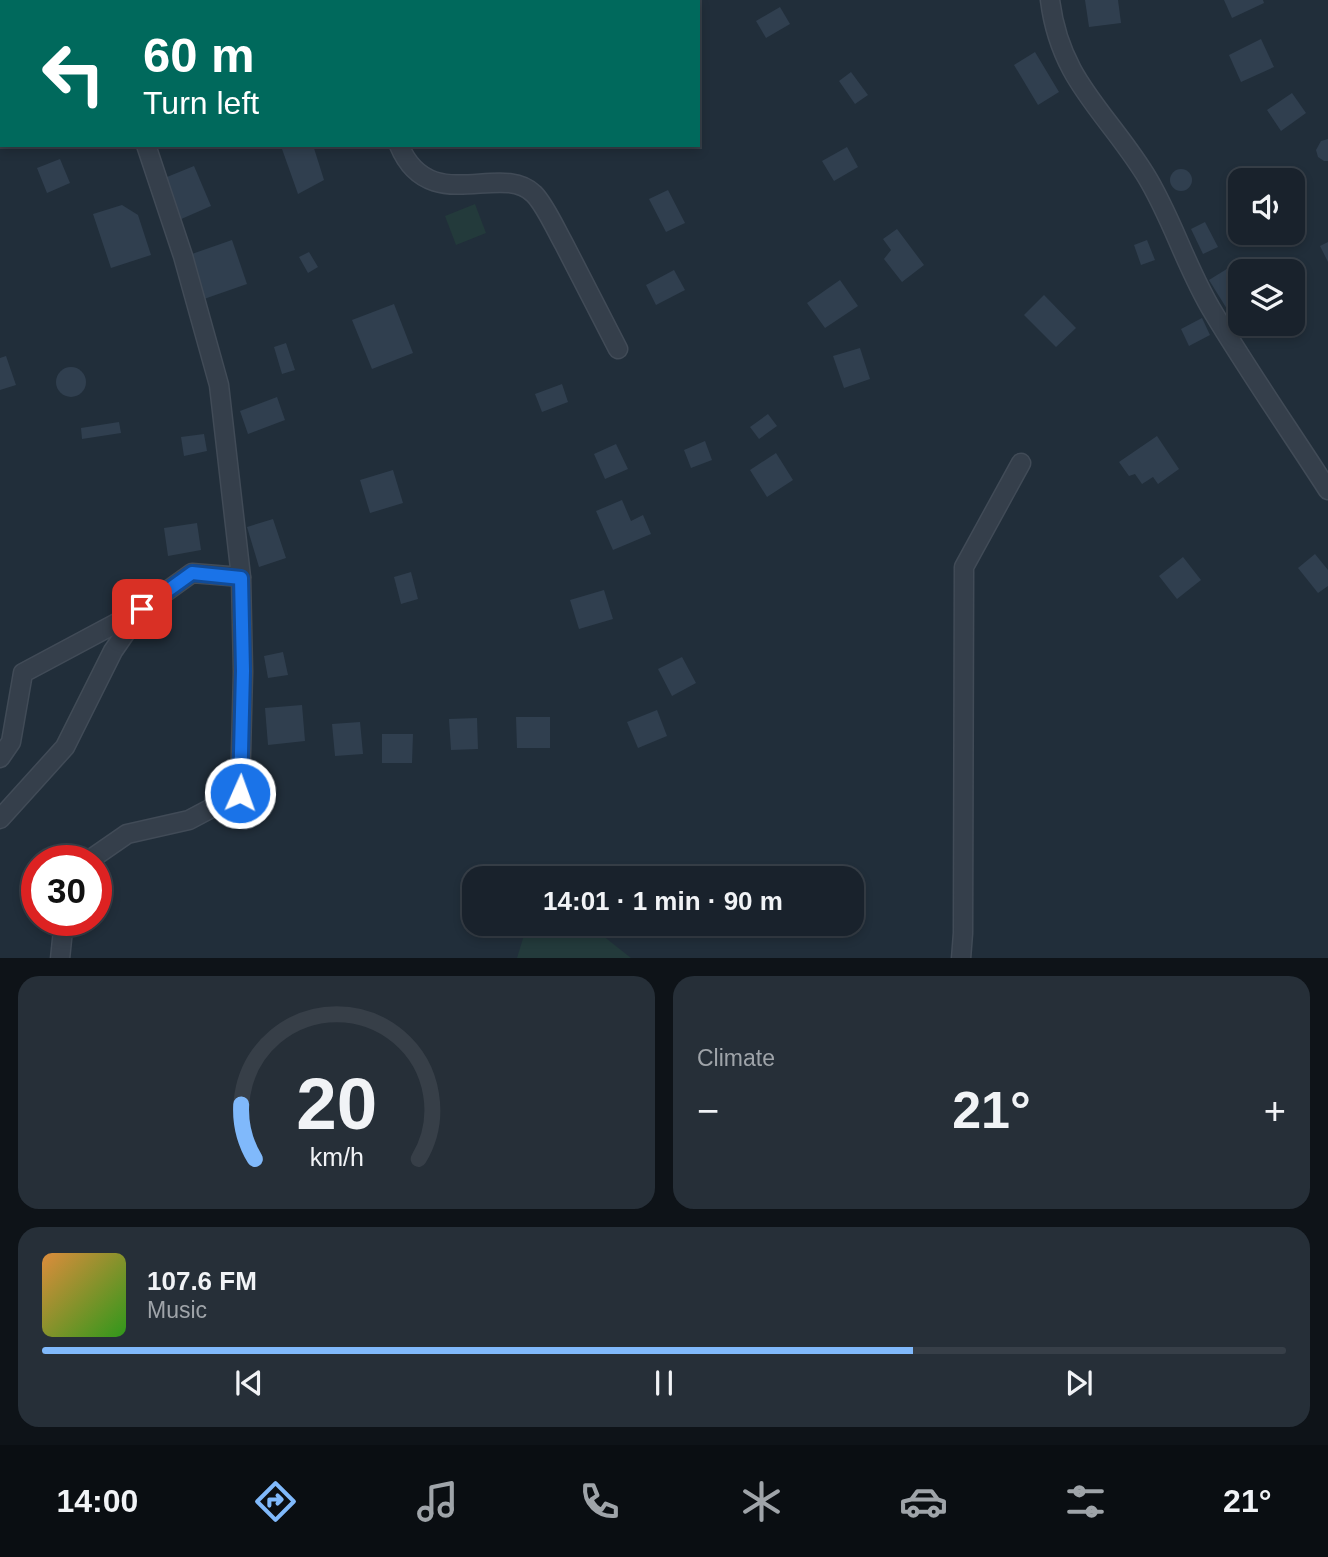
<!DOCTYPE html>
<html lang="en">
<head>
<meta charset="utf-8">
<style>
	:root { --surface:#19222c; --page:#262f38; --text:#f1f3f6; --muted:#9fa4a9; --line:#373f48; --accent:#80b9fb }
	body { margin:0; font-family:Arial,sans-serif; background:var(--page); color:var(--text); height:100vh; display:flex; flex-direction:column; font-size:26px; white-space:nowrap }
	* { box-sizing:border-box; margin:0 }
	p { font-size:23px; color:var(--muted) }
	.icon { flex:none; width:38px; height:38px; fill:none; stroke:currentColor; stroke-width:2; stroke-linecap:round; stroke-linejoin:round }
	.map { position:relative; height:958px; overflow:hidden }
	.side { display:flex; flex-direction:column; gap:18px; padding:18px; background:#0e1318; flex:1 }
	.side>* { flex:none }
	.banner { position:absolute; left:0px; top:0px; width:700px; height:147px; box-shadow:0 4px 10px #0003,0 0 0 2px var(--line); background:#00695c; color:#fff; overflow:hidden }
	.fabs { position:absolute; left:1228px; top:168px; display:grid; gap:14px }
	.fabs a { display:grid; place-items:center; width:77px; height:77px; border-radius:14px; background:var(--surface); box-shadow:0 4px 10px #0003,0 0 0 2px var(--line); font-size:35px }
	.speed { position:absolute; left:21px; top:845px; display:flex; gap:14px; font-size:35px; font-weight:700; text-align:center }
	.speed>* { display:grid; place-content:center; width:91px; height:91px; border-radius:50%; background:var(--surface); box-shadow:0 4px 10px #0003,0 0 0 2px var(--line); line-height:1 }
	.speed .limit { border:10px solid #d22; background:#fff; color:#111 }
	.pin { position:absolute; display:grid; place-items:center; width:60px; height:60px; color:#fff; margin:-30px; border-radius:14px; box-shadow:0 4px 10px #0006 }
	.me { position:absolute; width:77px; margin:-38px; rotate:2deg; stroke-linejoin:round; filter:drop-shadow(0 0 5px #0008) }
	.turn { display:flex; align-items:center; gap:24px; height:147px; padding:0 28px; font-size:32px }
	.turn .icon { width:91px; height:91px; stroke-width:2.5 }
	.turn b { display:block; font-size:49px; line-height:60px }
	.big { font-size:52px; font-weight:600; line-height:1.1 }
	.side .widget { flex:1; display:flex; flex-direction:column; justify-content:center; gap:10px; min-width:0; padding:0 24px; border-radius:21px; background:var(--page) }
	.side .dial { align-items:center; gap:0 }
	.dial svg { height:182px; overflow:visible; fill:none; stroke:var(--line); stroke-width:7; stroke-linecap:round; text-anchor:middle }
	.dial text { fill:var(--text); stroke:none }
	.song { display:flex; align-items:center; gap:21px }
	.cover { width:84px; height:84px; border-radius:10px; background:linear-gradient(135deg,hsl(30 70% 55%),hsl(110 70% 35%)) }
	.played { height:7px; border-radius:4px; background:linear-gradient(90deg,var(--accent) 70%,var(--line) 70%) }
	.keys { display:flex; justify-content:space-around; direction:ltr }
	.heat { display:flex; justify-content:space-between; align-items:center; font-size:38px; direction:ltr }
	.side .tiles { flex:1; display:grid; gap:18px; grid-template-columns:1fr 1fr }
	.widget:last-child { grid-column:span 2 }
	.trip { position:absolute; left:462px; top:866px; width:402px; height:70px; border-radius:21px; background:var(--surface); box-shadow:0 4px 10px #0003,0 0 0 2px var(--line); font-weight:600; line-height:70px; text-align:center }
	.menu { display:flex; height:112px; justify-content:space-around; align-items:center; background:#0a0e12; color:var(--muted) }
	.menu .icon { width:49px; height:49px }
	.menu .on { color:var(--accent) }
	.menu b { font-size:32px; color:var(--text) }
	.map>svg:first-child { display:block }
</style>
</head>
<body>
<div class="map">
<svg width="1328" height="959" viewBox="0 0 1328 959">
	<rect width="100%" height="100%" fill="#212e3a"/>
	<g fill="#233a3b">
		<polygon points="475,204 486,233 456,245 445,216"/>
		<polygon points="570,924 588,924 631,958 517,958 524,935"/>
	</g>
	<g fill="#303f4f">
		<polygon points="1085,0 1118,0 1121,23 1089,27"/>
		<polygon points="1224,0 1263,0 1264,3 1232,18"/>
		<polygon points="780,7 790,24 766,38 756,21"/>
		<polygon points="1261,39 1274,67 1241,82 1229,55"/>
		<polygon points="1035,52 1059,92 1038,105 1014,65"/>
		<polygon points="851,72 868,95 855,104 839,81"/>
		<polygon points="1292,93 1306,113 1281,131 1267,110"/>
		<polygon points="1328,139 1328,161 1324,161 1318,157 1316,150 1321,141"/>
		<polygon points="295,145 313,145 324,180 298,194 282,149"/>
		<polygon points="847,147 858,167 834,181 822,161"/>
		<polygon points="60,159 70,183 47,193 37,168"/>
		<polygon points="194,166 211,206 179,220 162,179"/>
		<circle cx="1181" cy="180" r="11"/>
		<polygon points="668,190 685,223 666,232 649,199"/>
		<polygon points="122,205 138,215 151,255 111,268 93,214"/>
		<polygon points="1205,222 1218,247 1203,254 1191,229"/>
		<polygon points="897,229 924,265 902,282 884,259 891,250 883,239"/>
		<polygon points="232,240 247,284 204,299 189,255"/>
		<polygon points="1147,240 1155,260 1141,265 1134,245"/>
		<polygon points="1328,242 1328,262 1320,246"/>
		<polygon points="309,252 318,267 308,273 299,257"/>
		<polygon points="1230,267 1241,284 1241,300 1227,309 1209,280"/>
		<polygon points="674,270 685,290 656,305 646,285"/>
		<polygon points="840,280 858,306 825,328 807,303"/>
		<polygon points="1044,295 1076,328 1056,347 1024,315"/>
		<polygon points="394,304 413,353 372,369 352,320"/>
		<polygon points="1241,306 1241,324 1252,324 1244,327 1238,326 1233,320 1233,313"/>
		<polygon points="1202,318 1210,335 1189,346 1181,329"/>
		<polygon points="286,343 295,370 282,374 274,347"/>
		<polygon points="860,348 870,379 844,388 833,356"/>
		<polygon points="6,356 16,385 0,390 0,358"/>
		<circle cx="71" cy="382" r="15"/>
		<polygon points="562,384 568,402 542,412 535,394"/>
		<polygon points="277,397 285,420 248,434 240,411"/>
		<polygon points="768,414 777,426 759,439 750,427"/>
		<polygon points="119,422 121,433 82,439 81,428"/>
		<polygon points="204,434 207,451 184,456 181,437"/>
		<polygon points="1157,436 1179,469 1158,484 1153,477 1142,484 1135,474 1129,476 1119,462"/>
		<polygon points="705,441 712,460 691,468 684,450"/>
		<polygon points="616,444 628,469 605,479 594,454"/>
		<polygon points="776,453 793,480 767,497 750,470"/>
		<polygon points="393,470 403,503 370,513 360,480"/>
		<polygon points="622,500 631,521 643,515 651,534 613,550 596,511"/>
		<polygon points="273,519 286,558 259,567 247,527"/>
		<polygon points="197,523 201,550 168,556 164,528"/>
		<polygon points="1315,554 1328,570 1328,586 1318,593 1298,568"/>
		<polygon points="1183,557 1201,580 1177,599 1159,576"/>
		<polygon points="411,572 418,599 401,604 394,577"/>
		<polygon points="604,590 613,619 579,629 570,600"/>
		<polygon points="283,652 288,675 268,678 264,656"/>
		<polygon points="682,657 696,683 672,696 658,669"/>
		<polygon points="302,705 305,741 268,745 265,708"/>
		<polygon points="657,710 667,736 638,748 627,722"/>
		<polygon points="516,717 550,717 550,748 517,748"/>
		<polygon points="477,718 478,749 451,750 449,719"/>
		<polygon points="360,722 363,754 335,756 332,724"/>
		<polygon points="382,734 413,734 412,763 382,763"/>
	</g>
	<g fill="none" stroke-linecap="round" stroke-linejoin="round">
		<defs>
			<g id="minor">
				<polyline points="98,0 98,2"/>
				<polyline points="337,0 338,2"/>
				<path d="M1050,0C1060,80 1105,110 1145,174C1172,217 1186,268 1213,312C1249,372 1290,431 1328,490"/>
				<path d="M399,145C429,218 501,161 534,194C545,205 556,230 564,244C582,279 600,314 618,349"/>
				<polyline points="0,758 11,742 23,673 139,611"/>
				<polyline points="0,819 65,747 113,651 142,609 192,573 241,577"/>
				<polyline points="88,861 127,834 189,820 240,793 243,672 241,577 219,385 183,256 146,145"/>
				<polyline points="60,959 64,920"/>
				<polyline points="961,959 963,933 964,567 1021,463"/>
			</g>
		</defs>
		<use href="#minor" stroke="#414b57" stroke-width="21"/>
		<use href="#minor" stroke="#353f4b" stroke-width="18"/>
	</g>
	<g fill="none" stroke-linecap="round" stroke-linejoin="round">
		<defs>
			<polyline id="route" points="142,609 192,573 241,578 243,671 240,793"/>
		</defs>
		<use href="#route" stroke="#114b97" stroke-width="18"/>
		<use href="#route" stroke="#1a73e8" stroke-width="12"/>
	</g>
</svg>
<div class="fabs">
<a><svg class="icon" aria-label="sound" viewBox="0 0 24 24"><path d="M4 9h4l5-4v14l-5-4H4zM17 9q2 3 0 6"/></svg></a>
<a><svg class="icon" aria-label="layers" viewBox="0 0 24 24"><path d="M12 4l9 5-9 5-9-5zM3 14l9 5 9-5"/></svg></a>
</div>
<div class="speed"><div class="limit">30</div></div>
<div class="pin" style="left:142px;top:609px;background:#d93025"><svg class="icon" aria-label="arrive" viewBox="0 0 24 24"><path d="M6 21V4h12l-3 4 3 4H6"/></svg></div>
<svg class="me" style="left:240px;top:793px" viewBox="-20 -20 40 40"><circle r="17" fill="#1a73e8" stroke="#fff" stroke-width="3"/><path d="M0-11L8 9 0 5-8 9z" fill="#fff"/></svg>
<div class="trip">14:01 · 1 min · 90 m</div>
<div class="banner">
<div class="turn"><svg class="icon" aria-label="left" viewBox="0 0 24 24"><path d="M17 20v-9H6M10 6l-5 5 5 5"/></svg><div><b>60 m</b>Turn left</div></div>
</div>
</div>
<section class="side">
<div class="tiles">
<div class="widget dial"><svg viewBox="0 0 100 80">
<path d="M14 69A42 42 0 1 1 86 69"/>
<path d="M14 69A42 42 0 0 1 8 45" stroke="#80b9fb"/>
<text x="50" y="56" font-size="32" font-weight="700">20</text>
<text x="50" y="72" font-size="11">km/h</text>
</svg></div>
<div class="widget"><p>Climate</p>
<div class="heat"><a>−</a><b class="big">21°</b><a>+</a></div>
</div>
<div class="widget">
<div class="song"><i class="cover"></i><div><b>107.6 FM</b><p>Music</p></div></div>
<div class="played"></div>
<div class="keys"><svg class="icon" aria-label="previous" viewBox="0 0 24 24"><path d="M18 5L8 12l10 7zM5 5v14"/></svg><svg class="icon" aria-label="pause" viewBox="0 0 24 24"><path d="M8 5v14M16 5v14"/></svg><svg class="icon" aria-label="next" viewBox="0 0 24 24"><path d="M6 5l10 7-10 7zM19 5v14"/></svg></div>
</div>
</div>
</section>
<nav class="menu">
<b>14:00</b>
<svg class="icon on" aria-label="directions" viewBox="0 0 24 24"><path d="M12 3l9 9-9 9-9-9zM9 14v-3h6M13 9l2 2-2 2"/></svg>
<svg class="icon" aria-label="music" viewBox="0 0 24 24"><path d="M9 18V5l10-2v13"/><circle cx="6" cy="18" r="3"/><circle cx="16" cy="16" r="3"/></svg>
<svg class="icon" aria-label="phone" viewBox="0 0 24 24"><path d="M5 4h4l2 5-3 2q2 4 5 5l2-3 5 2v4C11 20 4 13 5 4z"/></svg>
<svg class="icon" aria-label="climate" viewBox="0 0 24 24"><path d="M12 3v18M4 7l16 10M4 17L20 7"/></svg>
<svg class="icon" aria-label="car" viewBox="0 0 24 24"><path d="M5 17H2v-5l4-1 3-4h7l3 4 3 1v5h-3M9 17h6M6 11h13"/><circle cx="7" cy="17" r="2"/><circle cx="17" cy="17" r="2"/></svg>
<svg class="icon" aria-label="filters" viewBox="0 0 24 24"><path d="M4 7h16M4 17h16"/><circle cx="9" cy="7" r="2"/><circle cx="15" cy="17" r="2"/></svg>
<b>21°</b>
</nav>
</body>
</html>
